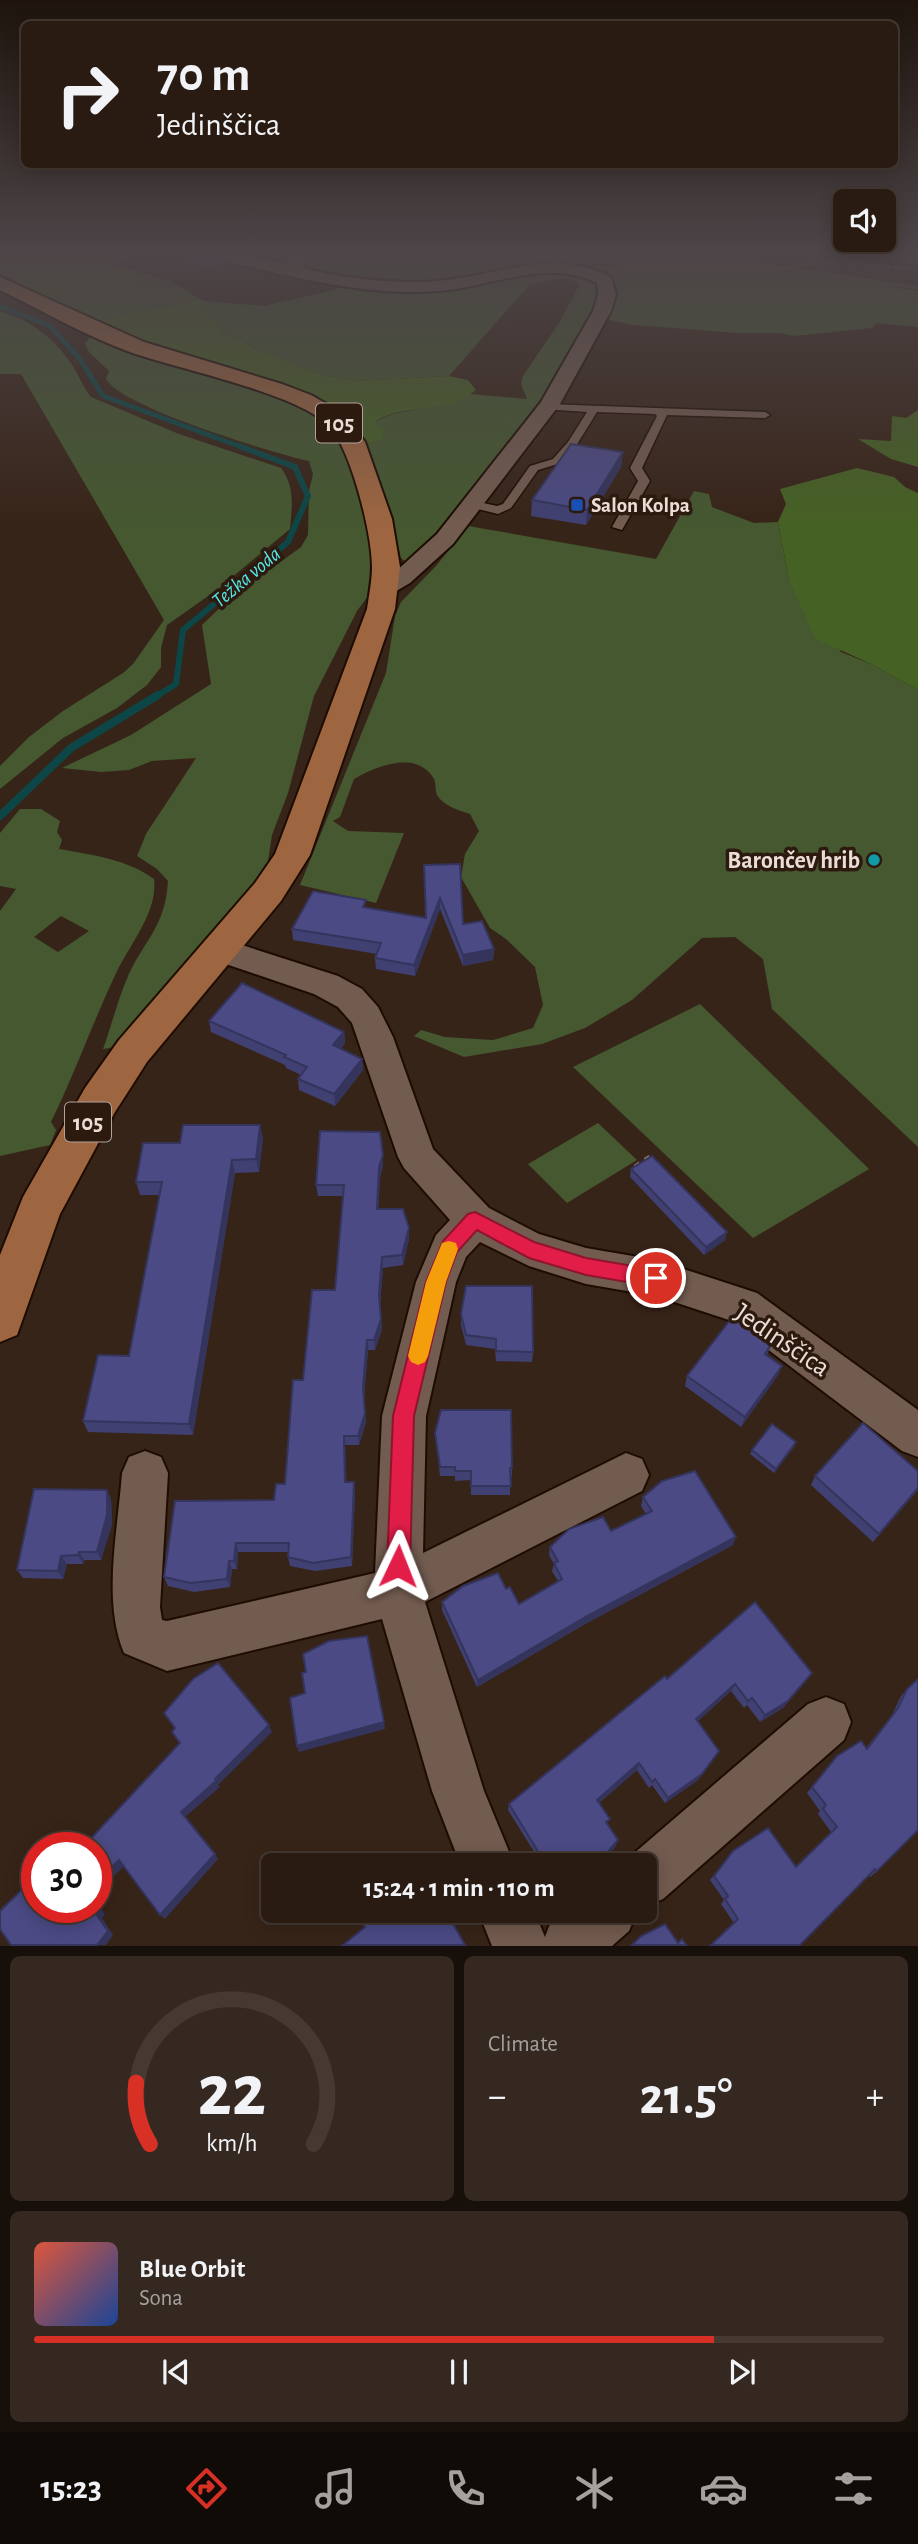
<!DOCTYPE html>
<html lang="en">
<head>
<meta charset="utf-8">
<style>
	:root { --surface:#291b12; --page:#352820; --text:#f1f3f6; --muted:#a5a19f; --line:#453932; --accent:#d93025 }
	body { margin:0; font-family:"Alegreya Sans",sans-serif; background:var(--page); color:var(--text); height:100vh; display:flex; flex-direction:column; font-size:26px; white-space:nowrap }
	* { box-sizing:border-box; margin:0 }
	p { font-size:23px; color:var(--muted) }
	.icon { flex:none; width:38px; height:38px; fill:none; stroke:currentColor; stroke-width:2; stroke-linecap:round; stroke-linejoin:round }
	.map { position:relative; height:1946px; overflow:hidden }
	.panel { display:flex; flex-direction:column; gap:10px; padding:10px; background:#170f0a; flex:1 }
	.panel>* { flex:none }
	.hud { position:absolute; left:21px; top:21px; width:877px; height:147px; border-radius:10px; box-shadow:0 4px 18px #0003,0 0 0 2px var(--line); background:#291b12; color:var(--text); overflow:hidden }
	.controls { position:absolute; left:833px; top:189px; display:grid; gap:14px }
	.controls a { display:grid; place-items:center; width:63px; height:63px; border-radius:10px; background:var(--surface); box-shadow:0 4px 18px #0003,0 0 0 2px var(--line); font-size:35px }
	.speed { position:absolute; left:21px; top:1832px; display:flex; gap:14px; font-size:35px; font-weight:700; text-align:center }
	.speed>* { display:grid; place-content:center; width:91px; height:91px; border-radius:50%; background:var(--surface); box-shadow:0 4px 18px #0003,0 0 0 2px var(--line); line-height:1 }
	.speed .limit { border:10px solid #d22; background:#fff; color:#111 }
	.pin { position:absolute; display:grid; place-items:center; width:60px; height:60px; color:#fff; margin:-30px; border:4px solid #fff; border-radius:50%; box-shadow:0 2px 7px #0007 }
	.me { position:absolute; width:77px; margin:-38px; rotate:2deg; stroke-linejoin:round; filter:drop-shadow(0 0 5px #0008) }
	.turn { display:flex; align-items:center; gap:24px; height:147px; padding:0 21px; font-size:32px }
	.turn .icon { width:91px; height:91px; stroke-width:2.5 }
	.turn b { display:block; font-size:49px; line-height:60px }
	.big { font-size:52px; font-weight:600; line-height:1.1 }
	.panel .widget { flex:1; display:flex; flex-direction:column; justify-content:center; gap:10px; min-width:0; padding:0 24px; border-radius:10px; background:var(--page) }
	.panel .dial { align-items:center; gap:0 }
	.dial svg { height:182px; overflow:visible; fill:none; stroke:var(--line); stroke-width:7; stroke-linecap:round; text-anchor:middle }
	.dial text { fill:var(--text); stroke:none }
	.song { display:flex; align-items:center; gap:21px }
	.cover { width:84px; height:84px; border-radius:10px; background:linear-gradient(135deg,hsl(10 70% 55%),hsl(220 70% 35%)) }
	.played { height:7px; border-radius:4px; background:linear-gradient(90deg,var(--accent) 80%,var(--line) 80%) }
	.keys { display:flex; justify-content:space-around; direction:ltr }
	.heat { display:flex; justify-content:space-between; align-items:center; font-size:38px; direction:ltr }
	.panel .tiles { flex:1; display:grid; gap:10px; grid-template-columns:1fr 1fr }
	.widget:last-child { grid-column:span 2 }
	.trip { position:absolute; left:261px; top:1853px; width:396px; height:70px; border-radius:10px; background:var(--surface); box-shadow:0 4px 18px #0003,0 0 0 2px var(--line); font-weight:600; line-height:70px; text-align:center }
	.tabs { display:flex; height:112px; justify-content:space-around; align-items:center; background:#100b07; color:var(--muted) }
	.tabs .icon { width:49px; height:49px }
	.tabs .on { color:var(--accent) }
	.tabs b { font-size:32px; color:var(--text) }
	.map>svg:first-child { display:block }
</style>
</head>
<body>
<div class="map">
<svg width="918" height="1946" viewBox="0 0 918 1946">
	<rect width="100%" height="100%" fill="#372418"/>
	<g fill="#455830" fill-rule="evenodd">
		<polygon points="311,253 696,253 918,286 918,289 883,286 918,291 918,327 876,323 872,328 794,336 780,333 739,333 633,325 602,318 618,288 607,271 585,268 664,261 560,264 440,283 361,280 302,269 302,256"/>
		<polygon points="842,253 918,253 918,264"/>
		<path d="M546,271L595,277L602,302L546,401L462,511L407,563L401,558L383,491L366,444L379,441L375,423C387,408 447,411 470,394L527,399L521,384L523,376L561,320L580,284L569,279H556L529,285L449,376L357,381L322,375L255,349L239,338L226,335L202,306L204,301L264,306L335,290L348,283L391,287Z"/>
		<path d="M155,277L168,280L200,299L95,320L47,297C66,288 65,291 84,291C107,292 133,282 155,277Z"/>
		<path d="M0,311C32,321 56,339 74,368C80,378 83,387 91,397L179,434L281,468C295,486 292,507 290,529L218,589L167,625L161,648V667L147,685L117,708L63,738L0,789V766L29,737L63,711L123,673L133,664L164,620L21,374H0Z"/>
		<path d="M92,335C137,350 308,396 331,427C364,470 370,531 377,584L357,611L314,696L288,793L272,835L266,874L178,978L144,1010L115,1047L103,1049C111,1027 117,1003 126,981C142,941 165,930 168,881L157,869L137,856L146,834L196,758L152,761L129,770L101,772L62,768L131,735L211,684L202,625L227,601L301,547L308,535L309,491L313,474L309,461C273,453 121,407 106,379L109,371L89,352L85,343Z"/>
		<path d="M694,491L709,494L712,507L754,523L778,522L789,580L841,652L871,664L918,690V1147L772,1009L763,959L735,937L702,938L632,1000L585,1028L542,1044L464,1057L414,1036L421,1030L445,1037L493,1040L533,1028L543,1005L535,967L506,939L490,928L461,877L465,854L479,831L470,814C459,810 443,806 437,795C435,790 436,783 434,779C417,749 375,767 354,779L340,817L333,821L348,831L404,833L376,903L300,885L386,673L395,616L401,602L436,566L468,526L656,559Z"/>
		<path d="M20,809H41L60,821L57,832L62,840L59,849C92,855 127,859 154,879C158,912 130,944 116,973C93,1022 75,1073 51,1122L56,1130L50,1145L0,1156V911L16,889L0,886V833ZM61,916L89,931L58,952L34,937Z"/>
		<polygon points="700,1004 869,1169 753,1238 573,1067"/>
		<polygon points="598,1123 637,1160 567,1203 528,1164"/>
	</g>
	<g fill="#466124">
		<path d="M0,253H136L113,265L155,277C133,282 107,292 84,291C65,291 66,288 47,297L0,273Z"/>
		<path d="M200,299L204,301L202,306L226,335L239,338L255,349L322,375L357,381L449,376L468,380L476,390C471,393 467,398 462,400C441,411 387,407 375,423L384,430L383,437L379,441L366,444L362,435L338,411L146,344L95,320Z"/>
		<polygon points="918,410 918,467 891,459 858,439 891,441 892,416 906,418"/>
		<polygon points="857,468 894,477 905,487 918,493 918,690 871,664 816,639 789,580 778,522 786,504 780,489"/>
	</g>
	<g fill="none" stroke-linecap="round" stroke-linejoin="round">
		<polyline stroke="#0c4646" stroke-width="5" points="0,306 50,326 80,359 103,396 244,448"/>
		<polyline stroke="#0c4646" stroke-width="6" points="155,697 176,684 183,630 288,542 308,496 295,467 239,446"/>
		<polyline stroke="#0c4646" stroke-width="8" points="0,816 71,748 158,695"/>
		<defs>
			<polygon id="service" points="547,404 765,412 770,415 765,418 667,415 642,468 650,481 622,530 612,527 638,481 630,468 657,416 655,414 597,412 576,446 561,463 538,470 511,508 498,514 470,507 468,505 474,501 497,506 503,504 530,466 553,459 568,442 587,412 543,409 543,405"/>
			<g id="minor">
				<path d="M205,253H235L287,264L288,253H304L303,268C347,279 393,284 437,281C500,276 549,246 611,277L616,295L611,311L560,404L453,544L410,583L393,593L384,595L375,593L372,588L375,583L394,573L437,534L541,402L593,311L598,295L597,283C553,261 507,280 461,288C442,292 422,292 402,292C337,290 271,272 207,256Z"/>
				<path d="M220,938L338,976L362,989L378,1007L393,1037L433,1149L489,1208L539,1234L586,1248L656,1260L757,1293L918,1410V1457L902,1451L729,1320L656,1296L586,1284L529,1266L480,1242L466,1257L456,1282L426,1416L423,1553L626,1453L642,1459L649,1475L642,1491L425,1602L484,1791L515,1866H461L432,1791L382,1619L167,1671L124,1653C102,1601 118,1529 122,1473L129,1457L145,1451L161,1457L168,1473L160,1607L162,1620L167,1621L375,1573L382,1416L416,1282L436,1235L450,1220L404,1168L398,1157L352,1023L338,1007L314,994L208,958L204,950L208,942Z"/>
				<polygon points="826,1697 844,1704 851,1722 844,1740 663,1899 644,1907 644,1866 623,1866 625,1861 808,1704"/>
				<polygon points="478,1911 534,1911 545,1937 549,1926 567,1911 637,1911 629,1931 612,1946 492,1946"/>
			</g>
			<path id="primary" d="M0,277L144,342L282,384L311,395L344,414L365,442L392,519L400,567L395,609L310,855L281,901L147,1062L115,1112L60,1214L17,1335L0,1342V1255L23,1197L85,1088L119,1040L255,883L275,854L367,609C369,595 372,580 372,567C372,534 351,449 329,426C298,393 177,369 130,352C86,336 43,311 0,290Z"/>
		</defs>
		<use href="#service" stroke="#1e0c03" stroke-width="3"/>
		<use href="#minor" stroke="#1e0c03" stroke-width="4"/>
		<use href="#primary" stroke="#1e0c03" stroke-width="4"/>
		<polyline stroke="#7f6f64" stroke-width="2.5" stroke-dasharray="2.5 2.5" stroke-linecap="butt" points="619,266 767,269 826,263 918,269"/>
		<polyline stroke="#7f6f64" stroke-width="5" stroke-dasharray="6 6" stroke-linecap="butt" points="635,1167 650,1157"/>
		<use href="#service" fill="#725b4f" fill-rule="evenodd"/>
		<use href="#minor" fill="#725b4f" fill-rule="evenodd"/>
		<use href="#primary" fill="#9d6641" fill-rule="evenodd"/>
	</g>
	<g fill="#404072">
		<polygon points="175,253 205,253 206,254 223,258 224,263 202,267"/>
		<polygon points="247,253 286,253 285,255 276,259"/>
		<polygon points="623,452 621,467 586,525 531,516 532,500"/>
		<polygon points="424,865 463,924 494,949 493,960 463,966 440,909 415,976 376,969 375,958 377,954 293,940 292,929 367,908 426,918"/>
		<polygon points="209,1021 344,1032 345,1043 341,1049 362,1059 363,1070 335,1106 299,1090 298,1079 301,1075 286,1068 285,1065 211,1032"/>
		<polygon points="263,1138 259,1172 235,1173 193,1435 88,1432 83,1421 129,1356 160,1195 140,1195 136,1182 180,1143"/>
		<polygon points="383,1166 380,1178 378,1209 409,1228 409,1239 403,1265 383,1268 380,1306 382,1329 375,1350 368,1350 364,1397 366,1422 359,1445 345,1445 346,1482 354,1482 355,1491 352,1566 315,1571 290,1566 288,1557 288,1552 238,1552 237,1569 232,1569 230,1587 194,1592 168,1586 164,1577 274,1500 285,1484 303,1380 335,1290 343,1196 318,1196 316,1185"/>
		<polygon points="631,1169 725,1240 704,1255 630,1177"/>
		<polygon points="461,1314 533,1352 532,1362 496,1361 495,1349 466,1345 461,1325"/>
		<polygon points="772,1343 767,1355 782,1366 778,1375 741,1427 685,1386 687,1376"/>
		<polygon points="435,1433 512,1468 512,1477 510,1477 510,1495 471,1495 471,1480 455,1481 455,1476 440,1476"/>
		<polygon points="796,1442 794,1447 774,1473 750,1454 752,1450"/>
		<polygon points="918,1471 918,1490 873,1542 811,1485 815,1476"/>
		<polygon points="643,1497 733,1545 585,1624 477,1687 442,1610 442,1602 506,1589 519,1604 558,1581 552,1571 554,1564 549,1555 550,1547 611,1531 646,1514 641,1506"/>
		<polygon points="111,1499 112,1524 101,1560 84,1560 83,1564 67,1564 63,1579 23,1578 17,1570"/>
		<polygon points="812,1673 783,1708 760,1722 747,1705 744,1708 731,1691 698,1721 719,1751 698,1780 665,1803 652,1785 649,1788 637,1770 599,1803 616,1846 599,1866 543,1866 508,1810 509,1804 667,1679"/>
		<polygon points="907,1689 876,1872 870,1877 869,1875 734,1923 721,1904 724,1900 710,1880 729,1856 796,1867 831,1832 818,1814 820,1811 807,1793 837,1756 866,1748 892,1715 901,1696"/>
	</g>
	<g fill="#34345c">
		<polygon points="279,253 286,253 285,255 276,259 276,254"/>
		<polygon points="223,258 224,263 202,267 202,263"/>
		<polygon points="623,452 621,467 586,525 587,510"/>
		<polygon points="440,898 440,909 415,976 414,965"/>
		<polygon points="494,949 493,960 463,966 463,955"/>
		<polygon points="344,1032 345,1043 334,1057 333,1045"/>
		<polygon points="362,1059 363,1070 335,1106 334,1094"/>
		<polygon points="260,1125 263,1138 259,1172 256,1159"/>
		<polygon points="383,1155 383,1166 380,1178 378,1220 377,1209 379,1167"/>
		<polygon points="232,1160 235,1173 193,1435 189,1424"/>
		<polygon points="409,1228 409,1239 403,1265 402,1255"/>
		<polygon points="727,1232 725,1240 704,1255 706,1247"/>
		<polygon points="382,1257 383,1268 380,1306 379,1295"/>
		<polygon points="381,1319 382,1329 375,1350 374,1340"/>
		<polygon points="367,1340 368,1350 364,1397 366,1422 359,1445 358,1436"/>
		<polygon points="782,1366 778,1375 741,1427 745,1417"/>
		<polygon points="344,1436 345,1445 347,1491 345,1482"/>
		<polygon points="796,1442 794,1447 774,1473 776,1469"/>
		<polygon points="354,1482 355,1491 352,1566 351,1557"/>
		<polygon points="918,1488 918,1490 873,1542 879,1534"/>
		<polygon points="107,1490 111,1499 112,1524 101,1560 97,1552"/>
		<polygon points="736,1537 733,1545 585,1624 477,1687 478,1680 587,1616"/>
		<polygon points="236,1543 238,1552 237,1569 234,1561"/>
		<polygon points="79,1552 84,1560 83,1564 78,1555"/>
		<polygon points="61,1556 67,1564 63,1579 58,1571"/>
		<polygon points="229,1561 232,1569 230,1587 227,1579"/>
		<polygon points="812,1673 783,1708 760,1722 765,1715"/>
		<polygon points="735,1684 731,1691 693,1725 696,1719"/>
		<polygon points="384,1722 385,1729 299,1752 297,1746"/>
		<polygon points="269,1725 272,1732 218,1785 215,1779"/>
		<polygon points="719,1751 698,1780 665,1803 668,1798"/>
		<polygon points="639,1763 637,1770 595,1806 597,1800"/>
		<polygon points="216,1781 220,1787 185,1817 181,1812"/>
		<polygon points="618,1840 616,1846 599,1866 596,1866"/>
		<polygon points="215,1854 218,1859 165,1919 160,1915"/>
		<polygon points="119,1860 124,1866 96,1894 96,1883"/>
		<polygon points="96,1901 105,1914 102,1918 113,1935 106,1945 97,1945"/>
	</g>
	<g fill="#4b4a84" stroke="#34345c" stroke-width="2">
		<polygon points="183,253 205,253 206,254 223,258 202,263"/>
		<polygon points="571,444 623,452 587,510 532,500"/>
		<polygon points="460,864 463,924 482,921 494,949 463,955 440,898 414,965 375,958 381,943 292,929 313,891 366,900 363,907 426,918 424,865"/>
		<polygon points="242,983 344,1032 333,1045 362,1059 334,1094 298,1079 307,1067 284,1057 286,1055 209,1021"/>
		<polygon points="183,1125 260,1125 256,1159 232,1160 189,1424 83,1421 98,1355 129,1356 162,1182 136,1182 143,1143 180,1143"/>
		<polygon points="320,1131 380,1132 383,1155 379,1167 377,1209 403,1209 409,1228 402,1255 382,1257 379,1295 381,1319 374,1340 367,1340 363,1387 365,1413 358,1436 344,1436 345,1482 354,1482 351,1557 313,1563 288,1557 289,1543 236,1543 234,1561 229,1561 227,1579 190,1583 164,1577 175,1501 274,1500 276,1484 285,1484 293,1380 303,1380 312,1290 335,1290 344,1185 316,1185"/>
		<polygon points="652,1156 727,1232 706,1247 631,1169"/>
		<polygon points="466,1286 532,1286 533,1352 496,1351 496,1339 466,1335 461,1314"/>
		<polygon points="734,1315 772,1343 765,1354 782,1366 745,1417 687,1376"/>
		<polygon points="441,1410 511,1410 512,1468 510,1468 511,1486 471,1486 471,1471 455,1471 455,1467 440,1467 435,1433"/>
		<polygon points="863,1423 918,1471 918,1488 879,1534 815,1476"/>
		<polygon points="772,1424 796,1442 776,1469 752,1450"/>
		<polygon points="695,1471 736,1537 587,1616 478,1680 442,1602 463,1586 498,1573 506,1589 510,1587 519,1604 562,1579 554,1563 558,1561 550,1547 569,1529 603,1517 611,1531 652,1511 643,1497 662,1481"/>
		<polygon points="34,1489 107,1490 107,1515 97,1552 79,1552 78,1555 61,1556 58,1571 17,1570"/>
		<polygon points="755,1602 812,1673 788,1701 765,1715 752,1698 748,1701 735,1684 696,1719 719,1751 702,1774 668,1798 655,1779 652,1782 639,1763 597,1800 610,1819 606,1822 618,1840 596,1866 547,1866 509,1804 665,1676 667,1679"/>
		<polygon points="367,1636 384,1722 297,1746 290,1698 305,1693 302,1673 306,1672 303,1654 329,1641"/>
		<polygon points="218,1663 269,1725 215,1779 216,1781 181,1812 215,1854 160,1915 119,1860 96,1883 96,1848 82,1848 180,1743 172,1732 175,1728 164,1713 193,1679"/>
		<polygon points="918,1679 918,1830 876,1872 875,1869 800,1945 711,1945 738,1919 725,1899 728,1896 714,1876 733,1851 768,1828 796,1867 837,1827 823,1809 826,1805 812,1787 837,1756 861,1741 867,1749 898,1708 907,1689"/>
		<polygon points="74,1839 81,1848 65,1848"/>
		<polygon points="37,1875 37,1908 96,1908 96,1905 99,1910 96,1914 108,1931 97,1945 11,1945 0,1929 0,1911"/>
		<polygon points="380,1911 446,1911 465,1945 343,1945 365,1927 363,1925"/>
		<polygon points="665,1924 678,1943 682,1939 686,1945 632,1945 641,1936"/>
	</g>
	<linearGradient id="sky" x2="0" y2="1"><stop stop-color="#1e140d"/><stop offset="0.48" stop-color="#4d4548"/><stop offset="1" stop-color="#4d4548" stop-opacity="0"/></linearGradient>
	<rect width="918" height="525" fill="url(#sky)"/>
	<polygon fill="#e11d48" stroke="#92132f" stroke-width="2" points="475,1212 534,1242 586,1258 656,1270 663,1272 666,1278 663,1284 656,1287 586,1275 529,1258 477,1230 457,1252 446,1282 414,1416 410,1566 406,1574 398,1577 390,1574 387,1566 393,1416 426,1282 443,1241 468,1214"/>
	<polygon fill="#f59e0b" points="449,1241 456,1243 458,1249 446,1282 428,1356 425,1362 418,1365 411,1362 408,1356 426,1282 442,1243"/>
	<rect fill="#1a4fb4" stroke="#2d1a0f" stroke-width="2.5" x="570" y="498" width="14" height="14" rx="3.5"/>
	<circle fill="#0f9aa8" stroke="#2d1a0f" stroke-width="2.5" cx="874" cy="860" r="7"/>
	<g text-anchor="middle" stroke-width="7" stroke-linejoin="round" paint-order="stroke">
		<g font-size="21" font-weight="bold" fill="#eaddd5" stroke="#2d1a0f" text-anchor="start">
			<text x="591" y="512">Salon Kolpa</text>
		</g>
		<g font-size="21" font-style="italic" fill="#54e7e8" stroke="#2d1a0f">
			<text transform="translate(246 577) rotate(-40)" y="7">Težka voda</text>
		</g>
		<g fill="#2d1a0f" stroke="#b1a29a" stroke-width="2">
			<rect x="316" y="403.5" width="46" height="39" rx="5"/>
			<rect x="65" y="1102.5" width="46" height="39" rx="5"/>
		</g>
		<g font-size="23" font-weight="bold" fill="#eaddd5">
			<text x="339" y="431">105</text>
			<text x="88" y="1130">105</text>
		</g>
		<g font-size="24" font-weight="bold" fill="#eaddd5" stroke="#2d1a0f" text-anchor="end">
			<text x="860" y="868">Barončev hrib</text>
		</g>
		<g font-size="28" fill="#eaddd5" stroke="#2d1a0f">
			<text transform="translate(783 1339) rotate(34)" y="10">Jedinščica</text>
		</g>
	</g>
</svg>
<div class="controls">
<a><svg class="icon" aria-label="sound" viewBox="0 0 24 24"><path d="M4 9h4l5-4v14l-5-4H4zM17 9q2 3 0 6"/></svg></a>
</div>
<div class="speed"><div class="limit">30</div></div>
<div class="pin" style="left:656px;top:1278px;background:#d93025"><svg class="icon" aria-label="arrive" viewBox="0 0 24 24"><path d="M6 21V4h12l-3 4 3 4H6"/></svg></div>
<svg class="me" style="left:398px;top:1566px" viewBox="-20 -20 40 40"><path d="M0-17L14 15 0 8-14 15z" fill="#e11d48" stroke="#fff" stroke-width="4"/></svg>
<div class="trip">15:24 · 1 min · 110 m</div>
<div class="hud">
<div class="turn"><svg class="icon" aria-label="right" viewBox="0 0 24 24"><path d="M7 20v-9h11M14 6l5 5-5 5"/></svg><div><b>70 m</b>Jedinščica</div></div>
</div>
</div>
<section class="panel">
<div class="tiles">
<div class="widget dial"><svg viewBox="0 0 100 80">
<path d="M14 69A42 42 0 1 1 86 69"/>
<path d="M14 69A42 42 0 0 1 8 42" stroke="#d93025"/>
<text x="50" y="56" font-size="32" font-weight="700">22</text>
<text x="50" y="72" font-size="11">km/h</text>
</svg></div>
<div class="widget"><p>Climate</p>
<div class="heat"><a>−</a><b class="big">21.5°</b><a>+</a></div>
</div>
<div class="widget">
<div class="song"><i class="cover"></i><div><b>Blue Orbit</b><p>Sona</p></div></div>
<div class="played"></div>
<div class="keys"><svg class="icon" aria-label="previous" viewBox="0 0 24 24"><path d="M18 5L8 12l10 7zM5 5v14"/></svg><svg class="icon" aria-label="pause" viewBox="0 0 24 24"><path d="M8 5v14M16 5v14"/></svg><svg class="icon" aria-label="next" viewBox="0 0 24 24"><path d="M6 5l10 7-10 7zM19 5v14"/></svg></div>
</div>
</div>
</section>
<nav class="tabs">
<b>15:23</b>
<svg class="icon on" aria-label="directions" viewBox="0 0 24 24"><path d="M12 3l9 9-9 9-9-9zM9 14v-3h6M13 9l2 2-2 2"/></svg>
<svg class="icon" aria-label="music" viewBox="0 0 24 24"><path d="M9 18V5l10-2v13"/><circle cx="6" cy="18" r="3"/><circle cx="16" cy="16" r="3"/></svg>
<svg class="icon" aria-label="phone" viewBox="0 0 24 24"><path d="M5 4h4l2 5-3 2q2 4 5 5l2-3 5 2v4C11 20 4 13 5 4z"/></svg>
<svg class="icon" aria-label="climate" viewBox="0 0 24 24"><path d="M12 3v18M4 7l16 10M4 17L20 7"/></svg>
<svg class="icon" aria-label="car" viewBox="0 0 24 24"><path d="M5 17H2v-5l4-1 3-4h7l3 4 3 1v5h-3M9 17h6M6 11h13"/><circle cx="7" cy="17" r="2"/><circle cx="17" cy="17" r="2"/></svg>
<svg class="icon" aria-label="filters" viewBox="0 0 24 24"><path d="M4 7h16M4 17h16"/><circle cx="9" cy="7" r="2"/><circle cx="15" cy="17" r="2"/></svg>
</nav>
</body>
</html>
